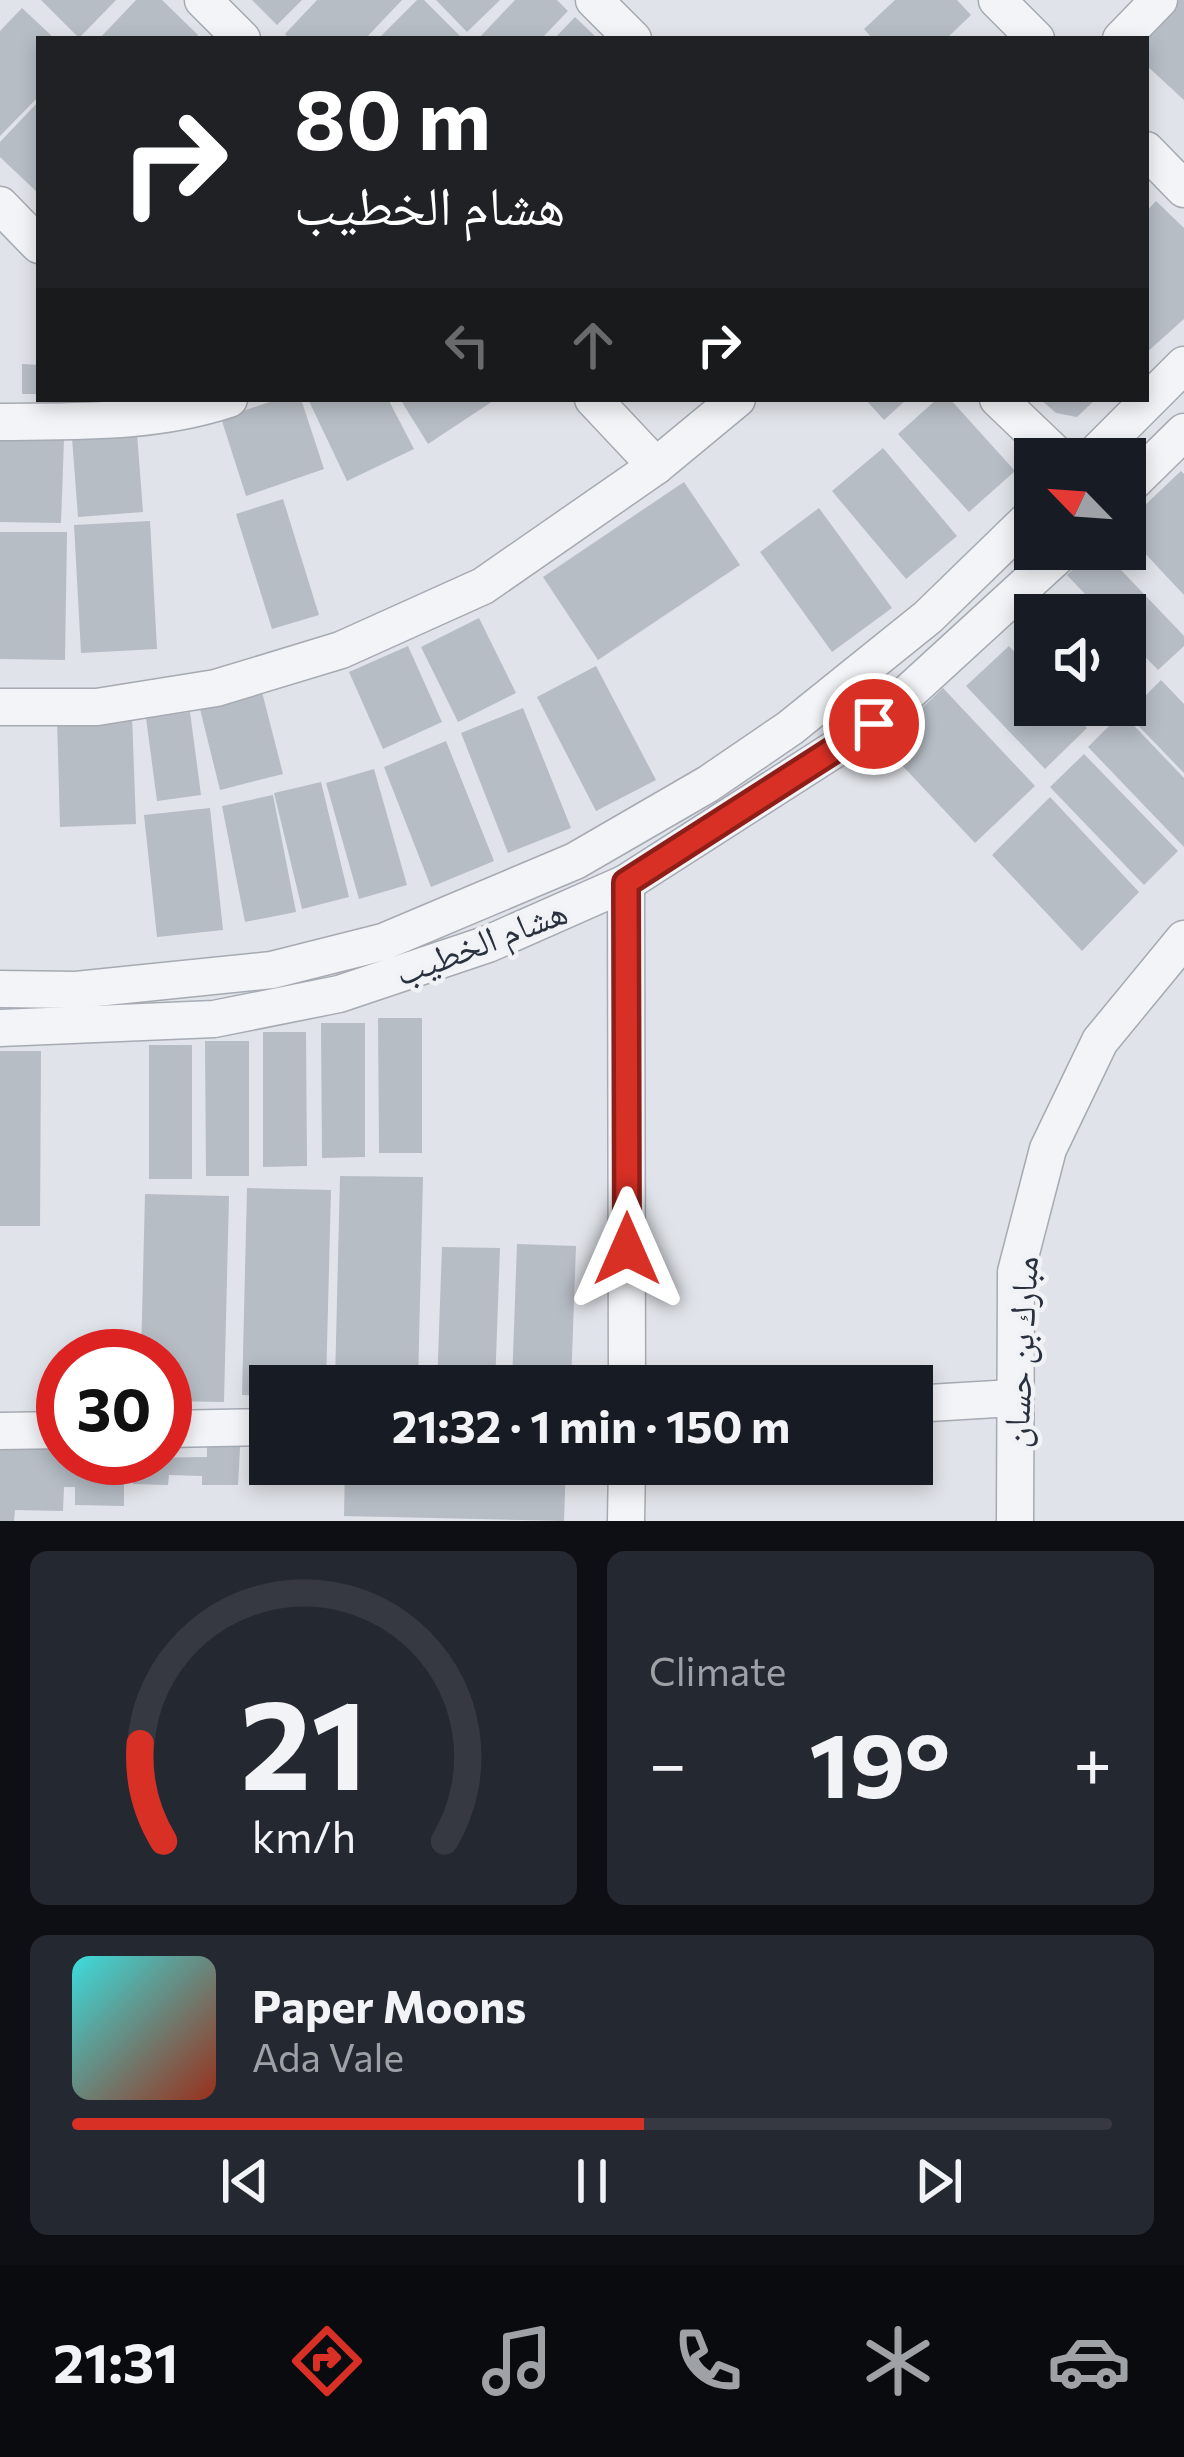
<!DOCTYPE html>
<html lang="en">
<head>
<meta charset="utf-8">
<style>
	:root { --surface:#171b24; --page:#242831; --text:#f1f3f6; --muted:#9ea1a6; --line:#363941; --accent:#d93025 }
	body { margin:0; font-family:Commissioner,"Noto Naskh Arabic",sans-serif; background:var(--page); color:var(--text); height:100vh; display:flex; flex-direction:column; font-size:45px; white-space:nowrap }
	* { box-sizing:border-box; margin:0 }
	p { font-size:39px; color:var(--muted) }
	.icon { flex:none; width:66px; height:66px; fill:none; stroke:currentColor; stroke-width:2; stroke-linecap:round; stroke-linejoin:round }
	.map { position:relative; height:1521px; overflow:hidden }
	.drawer { display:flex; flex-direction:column; gap:30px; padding:30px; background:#0d0f14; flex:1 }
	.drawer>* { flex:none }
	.guide { position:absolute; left:36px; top:36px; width:1113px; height:366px; border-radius:0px; box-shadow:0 6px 18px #0003; background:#202124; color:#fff; overflow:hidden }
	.needle { width:78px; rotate:295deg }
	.controls { position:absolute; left:1014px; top:438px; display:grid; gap:24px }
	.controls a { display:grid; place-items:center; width:132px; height:132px; border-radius:0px; background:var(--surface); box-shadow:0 6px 18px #0003; font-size:60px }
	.speed { position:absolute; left:36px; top:1329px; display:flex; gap:24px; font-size:60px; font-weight:700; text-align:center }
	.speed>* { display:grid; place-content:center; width:156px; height:156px; border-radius:50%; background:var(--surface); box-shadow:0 6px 18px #0003; line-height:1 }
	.speed .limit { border:18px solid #d22; background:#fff; color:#111 }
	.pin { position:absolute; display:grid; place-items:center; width:102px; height:102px; color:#fff; margin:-51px; border:6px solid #fff; border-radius:50%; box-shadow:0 3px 12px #0007 }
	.me { position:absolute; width:132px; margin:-66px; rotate:0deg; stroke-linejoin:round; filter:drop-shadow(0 0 9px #0008) }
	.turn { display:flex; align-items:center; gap:42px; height:252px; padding:0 60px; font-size:54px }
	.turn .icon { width:156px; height:156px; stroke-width:2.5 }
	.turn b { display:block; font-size:84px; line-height:102px }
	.lanes { display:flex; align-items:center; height:114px; padding:0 60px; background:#0003; justify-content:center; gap:60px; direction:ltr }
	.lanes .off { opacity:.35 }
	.big { font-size:90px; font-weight:700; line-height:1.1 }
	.drawer .tile { flex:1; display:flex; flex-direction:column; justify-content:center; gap:18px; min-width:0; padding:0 42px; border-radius:18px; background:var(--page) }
	.drawer .dial { align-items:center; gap:0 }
	.dial svg { height:312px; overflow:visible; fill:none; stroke:var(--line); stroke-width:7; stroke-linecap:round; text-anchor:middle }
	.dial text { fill:var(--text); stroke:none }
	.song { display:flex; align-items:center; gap:36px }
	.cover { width:144px; height:144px; border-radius:18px; background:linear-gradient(135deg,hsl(180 70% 55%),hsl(10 70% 35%)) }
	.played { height:12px; border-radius:6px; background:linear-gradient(90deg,var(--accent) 55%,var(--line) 55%) }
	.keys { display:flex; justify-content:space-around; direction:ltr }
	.heat { display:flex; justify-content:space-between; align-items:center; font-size:66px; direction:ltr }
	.drawer .tiles { flex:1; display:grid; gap:30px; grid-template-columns:1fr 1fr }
	.tile:last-child { grid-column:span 2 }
	.trip { position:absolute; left:249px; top:1365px; width:684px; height:120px; border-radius:0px; background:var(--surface); box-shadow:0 6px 18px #0003; font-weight:700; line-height:120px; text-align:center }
	.tabs { display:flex; height:192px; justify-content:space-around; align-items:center; background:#090b0e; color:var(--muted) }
	.tabs .icon { width:84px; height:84px }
	.tabs .on { color:var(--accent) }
	.tabs b { font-size:54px; color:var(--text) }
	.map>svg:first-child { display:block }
</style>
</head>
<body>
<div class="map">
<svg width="1184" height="1521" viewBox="0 0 1184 1521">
	<rect width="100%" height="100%" fill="#e0e3e9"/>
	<g fill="#b7bdc5">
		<polygon points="41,0 116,0 79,38"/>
		<polygon points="136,0 162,0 198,35 194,39 99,39"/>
		<polygon points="252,0 302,0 277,25"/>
		<polygon points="317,0 402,0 365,39 290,39 285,34"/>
		<polygon points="417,0 424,0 463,39 378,39"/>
		<polygon points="436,0 500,0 467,32"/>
		<polygon points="515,0 557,0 568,11 541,39 478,39"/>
		<polygon points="895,0 957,0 971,15 946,39 873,39 864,29"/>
		<polygon points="1179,0 1184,0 1184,100 1146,65 1143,39"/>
		<polygon points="22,8 55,39 39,39 39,96 0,136 0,31"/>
		<polygon points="575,17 598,39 554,39"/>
		<polygon points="39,101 39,194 0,157 0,142"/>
		<polygon points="1156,201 1184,228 1184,319 1146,353 1146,212"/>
		<polygon points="22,364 39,365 39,394 22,394"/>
		<polygon points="279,399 301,399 324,469 246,496 221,418"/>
		<polygon points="308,399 388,399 414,449 347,481"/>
		<polygon points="400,399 496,399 428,444"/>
		<polygon points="865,399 907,399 884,420"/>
		<polygon points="937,399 950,399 1015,471 969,512 898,434"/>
		<polygon points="1040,399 1096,399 1077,417 1056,413"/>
		<polygon points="137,433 143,512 78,517 72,438"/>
		<polygon points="0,438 64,440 61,523 0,522"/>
		<polygon points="883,448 957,536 906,579 832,491"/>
		<polygon points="1181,471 1184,474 1184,595 1125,532 1125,524"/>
		<polygon points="684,482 740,565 598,660 543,577"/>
		<polygon points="283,499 319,615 272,629 236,514"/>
		<polygon points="819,508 892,608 832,652 760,552"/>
		<polygon points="150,521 157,649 81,653 74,525"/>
		<polygon points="0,532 67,532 65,660 0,659"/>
		<polygon points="1094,549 1101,549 1184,636 1184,646 1158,670 1125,636 1125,615 1105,615 1067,575"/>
		<polygon points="1049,597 1068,615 1035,615 1035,649 1016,631"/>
		<polygon points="479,618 516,693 458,722 421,647"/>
		<polygon points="408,646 442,722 383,749 349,672"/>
		<polygon points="1009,646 1035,674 1035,705 1065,705 1087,728 1045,769 966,686"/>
		<polygon points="596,666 656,780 596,811 537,697"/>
		<polygon points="1161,680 1184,704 1184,773 1127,714"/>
		<polygon points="943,688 1035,786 975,843 883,745"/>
		<polygon points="262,692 283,774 220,790 200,709"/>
		<polygon points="523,708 571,828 508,853 461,733"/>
		<polygon points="190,712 201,795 157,801 146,718"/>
		<polygon points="1122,713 1184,778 1184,847 1088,747"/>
		<polygon points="132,715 136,824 60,827 57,718"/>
		<polygon points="446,741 494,861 431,887 384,767"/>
		<polygon points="1084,754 1178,851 1144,885 1050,787"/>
		<polygon points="374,769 407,885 359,899 326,783"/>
		<polygon points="321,782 349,897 302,909 274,793"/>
		<polygon points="273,795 296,912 245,922 222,806"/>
		<polygon points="1050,797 1139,892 1082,951 992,855"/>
		<polygon points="210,808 223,930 157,937 144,815"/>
		<polygon points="378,1018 422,1018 422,1153 379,1153"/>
		<polygon points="321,1023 365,1023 365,1157 322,1158"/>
		<polygon points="263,1032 306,1032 307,1166 263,1167"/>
		<polygon points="205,1041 249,1041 249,1176 206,1176"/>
		<rect x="149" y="1045" width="43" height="134"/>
		<polygon points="0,1051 41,1051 40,1226 0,1226"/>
		<polygon points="340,1176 423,1177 418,1384 335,1382"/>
		<polygon points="247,1188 331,1190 326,1386 270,1386 270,1396 242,1395"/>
		<polygon points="145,1194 229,1196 224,1402 165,1401 165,1356 141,1356"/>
		<polygon points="517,1244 576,1246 571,1385 512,1383"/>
		<polygon points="442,1247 500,1248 495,1386 437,1386"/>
		<polygon points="0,1445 63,1446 63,1458 124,1458 124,1506 75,1505 75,1487 64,1487 63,1511 15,1510 14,1521 0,1521"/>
		<polygon points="207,1446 240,1447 238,1485 202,1485 202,1476 169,1475 168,1485 133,1484 134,1458 207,1457"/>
		<polygon points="345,1464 566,1464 564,1521 344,1516"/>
	</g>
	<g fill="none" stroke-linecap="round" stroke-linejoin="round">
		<defs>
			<g id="minor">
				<polyline points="203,0 242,39"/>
				<polyline points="594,0 633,39"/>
				<polyline points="997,0 1036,39"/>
				<polyline points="1121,39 1159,0"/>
				<polyline points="1146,150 1184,189"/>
				<polyline points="0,205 39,245"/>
				<polyline points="593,399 656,466"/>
				<polyline points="998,399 1061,459"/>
				<path d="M0,422C77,421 154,424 229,399"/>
				<polyline points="1090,459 1184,365"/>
				<polyline points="1125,490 1184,432"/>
				<polyline points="0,707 97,707 216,688 341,650 483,586 656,466 737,399"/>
				<polyline points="626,883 627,1386"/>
				<polyline points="0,989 76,990 272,970 383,942 575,861 708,784 790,728 928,617 1035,513"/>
				<polyline points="0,1028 214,1019 339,994 488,944 626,883 874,724 1065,549"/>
				<polyline points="912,1404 1013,1398"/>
				<polyline points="165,1429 270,1427"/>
				<polyline points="0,1431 63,1430"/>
				<polyline points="626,1521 627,1464"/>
				<polyline points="1015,1521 1016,1272 1048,1149 1100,1041 1184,939"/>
			</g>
		</defs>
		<use href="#minor" stroke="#a5aab3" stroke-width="39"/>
		<use href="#minor" stroke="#f3f4f7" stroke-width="36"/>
	</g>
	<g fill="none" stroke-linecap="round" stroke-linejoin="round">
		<defs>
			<polyline id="route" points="627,1249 626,883 874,724"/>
		</defs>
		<use href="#route" stroke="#8d1f18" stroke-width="30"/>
		<use href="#route" stroke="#d93025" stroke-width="21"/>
	</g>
	<g text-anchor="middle" stroke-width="9" stroke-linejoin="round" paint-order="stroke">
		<g font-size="36" fill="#29313f" stroke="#f0f2f6">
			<text transform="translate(481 942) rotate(-21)" y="13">هشام الخطيب</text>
			<text transform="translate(1020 1352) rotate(-87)" y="13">مبارك بن حسان</text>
		</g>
	</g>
</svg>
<div class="controls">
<a><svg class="needle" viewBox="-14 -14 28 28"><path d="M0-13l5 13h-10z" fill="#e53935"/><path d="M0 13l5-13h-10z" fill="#9ea1a6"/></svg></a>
<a><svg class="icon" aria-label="sound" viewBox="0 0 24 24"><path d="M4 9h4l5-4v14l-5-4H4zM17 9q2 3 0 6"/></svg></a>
</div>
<div class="speed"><div class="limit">30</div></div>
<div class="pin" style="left:874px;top:724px;background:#d93025"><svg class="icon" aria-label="arrive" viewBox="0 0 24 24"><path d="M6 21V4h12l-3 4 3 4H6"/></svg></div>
<svg class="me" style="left:627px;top:1249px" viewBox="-20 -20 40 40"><path d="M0-17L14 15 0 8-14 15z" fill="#d93025" stroke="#fff" stroke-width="4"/></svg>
<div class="trip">21:32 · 1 min · 150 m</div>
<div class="guide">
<div class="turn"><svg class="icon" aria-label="right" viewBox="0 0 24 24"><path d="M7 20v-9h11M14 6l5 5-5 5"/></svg><div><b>80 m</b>هشام الخطيب</div></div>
<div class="lanes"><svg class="icon off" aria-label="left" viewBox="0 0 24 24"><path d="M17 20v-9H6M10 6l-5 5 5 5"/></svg><svg class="icon off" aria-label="ahead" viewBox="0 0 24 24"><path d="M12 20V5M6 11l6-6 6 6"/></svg><svg class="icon" aria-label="right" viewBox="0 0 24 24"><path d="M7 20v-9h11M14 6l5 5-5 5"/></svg></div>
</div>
</div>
<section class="drawer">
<div class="tiles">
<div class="tile dial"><svg viewBox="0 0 100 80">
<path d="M14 69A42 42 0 1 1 86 69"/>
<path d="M14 69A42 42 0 0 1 8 44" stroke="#d93025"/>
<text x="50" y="56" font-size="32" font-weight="700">21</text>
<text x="50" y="72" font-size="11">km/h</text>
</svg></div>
<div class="tile"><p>Climate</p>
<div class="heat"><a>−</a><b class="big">19°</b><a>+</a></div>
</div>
<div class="tile">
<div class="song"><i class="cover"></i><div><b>Paper Moons</b><p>Ada Vale</p></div></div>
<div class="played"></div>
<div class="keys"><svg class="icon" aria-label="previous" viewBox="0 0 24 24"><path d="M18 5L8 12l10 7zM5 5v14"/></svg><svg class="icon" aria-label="pause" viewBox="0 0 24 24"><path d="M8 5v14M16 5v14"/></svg><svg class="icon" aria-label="next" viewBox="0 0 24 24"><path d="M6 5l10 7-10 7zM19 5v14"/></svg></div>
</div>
</div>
</section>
<nav class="tabs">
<b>21:31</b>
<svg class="icon on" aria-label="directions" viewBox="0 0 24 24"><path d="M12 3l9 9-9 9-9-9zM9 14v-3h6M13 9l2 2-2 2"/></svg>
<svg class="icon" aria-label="music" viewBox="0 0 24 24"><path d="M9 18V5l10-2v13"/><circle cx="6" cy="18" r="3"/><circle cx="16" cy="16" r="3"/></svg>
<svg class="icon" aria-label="phone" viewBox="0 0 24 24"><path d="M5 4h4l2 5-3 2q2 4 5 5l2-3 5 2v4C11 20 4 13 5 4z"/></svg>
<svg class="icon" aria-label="climate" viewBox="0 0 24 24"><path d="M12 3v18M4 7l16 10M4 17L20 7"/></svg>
<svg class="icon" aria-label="car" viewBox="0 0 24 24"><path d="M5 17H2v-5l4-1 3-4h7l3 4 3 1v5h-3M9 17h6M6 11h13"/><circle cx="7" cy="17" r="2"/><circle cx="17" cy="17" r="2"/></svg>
</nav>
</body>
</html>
